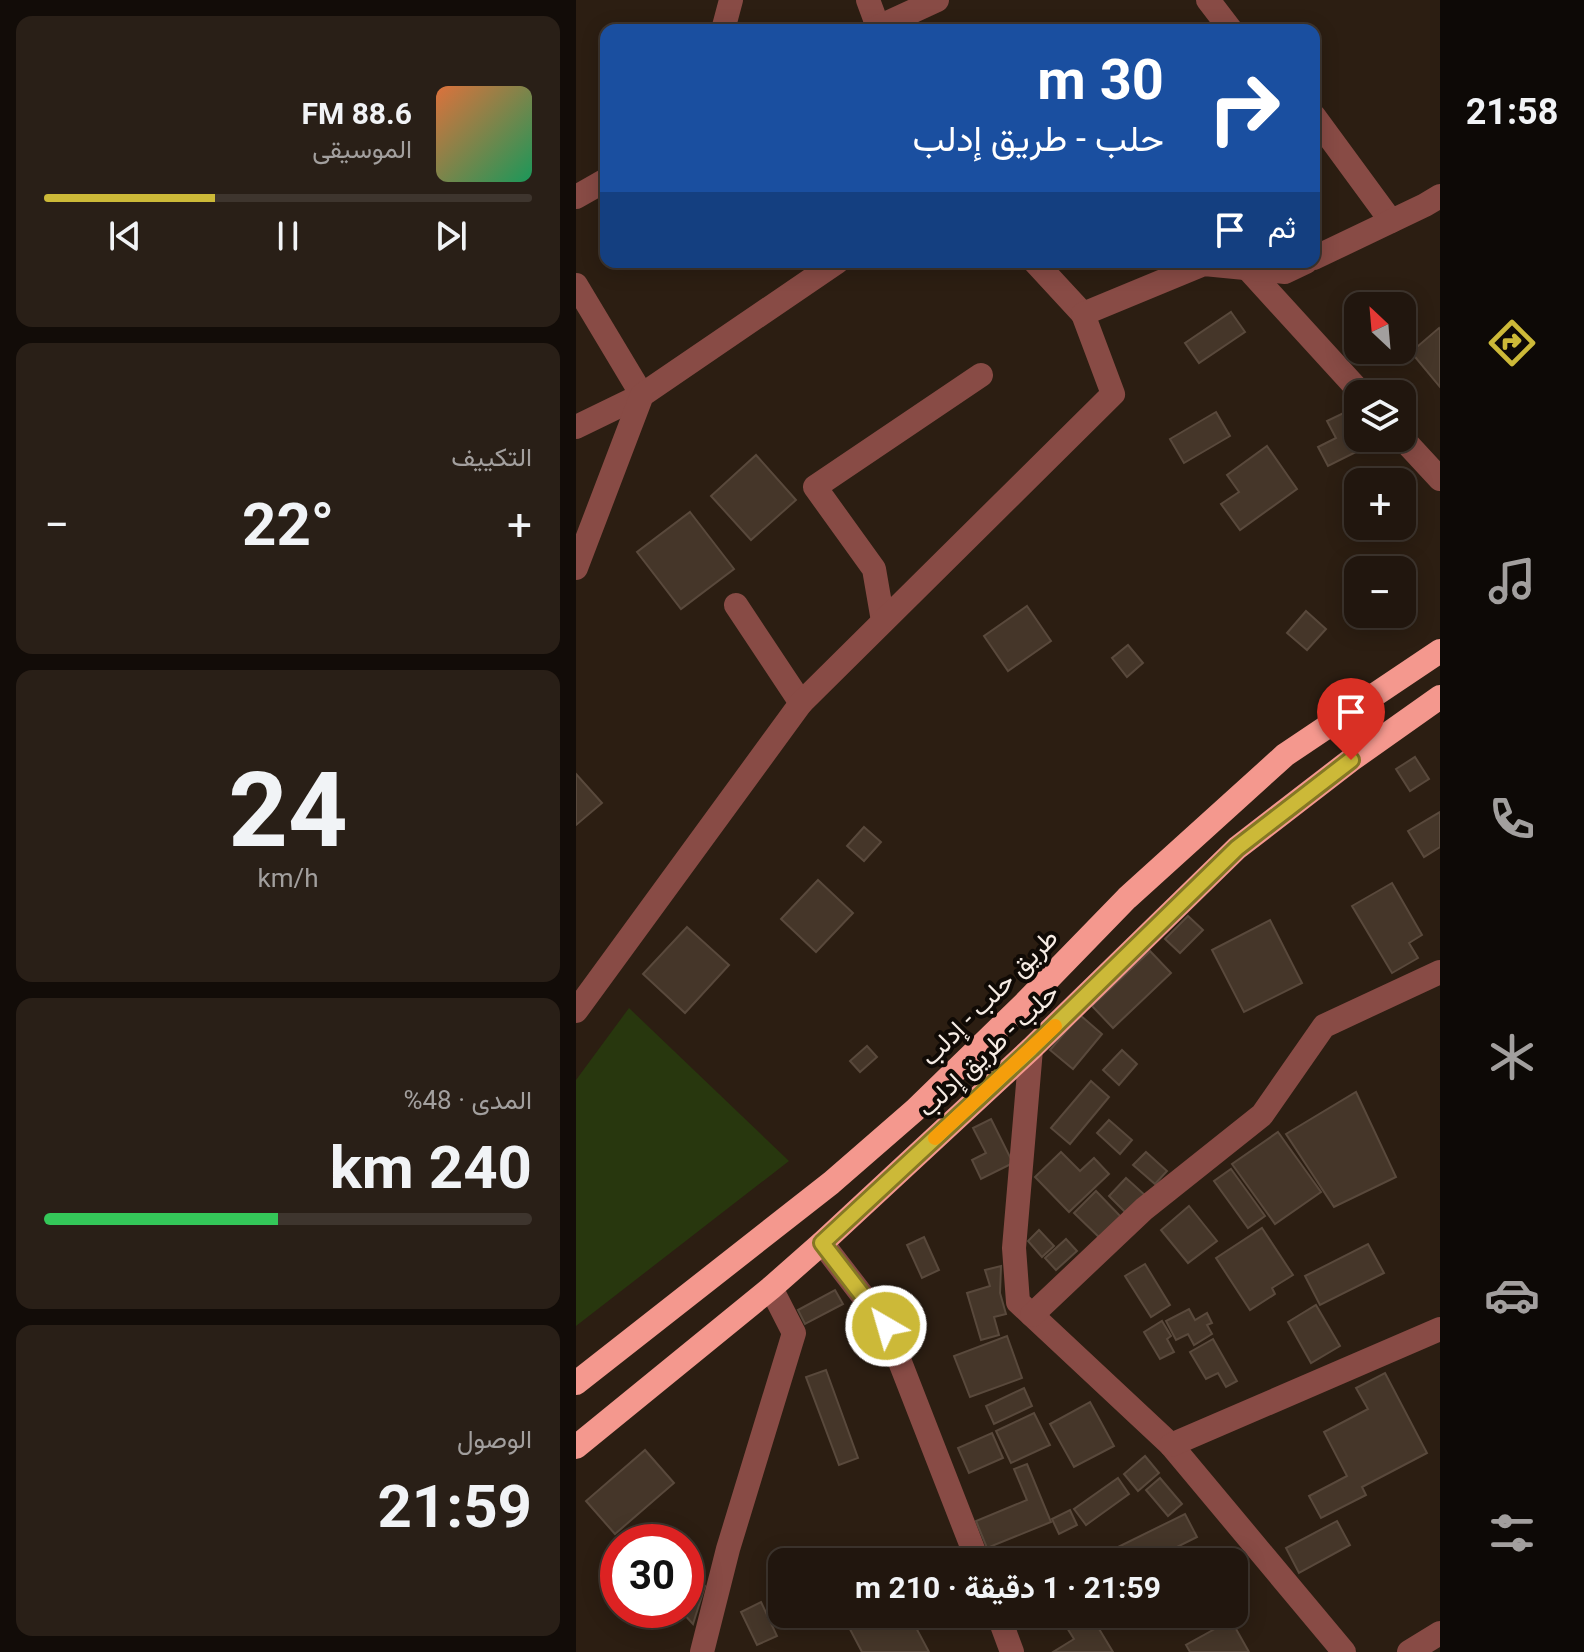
<!DOCTYPE html>
<html lang="ar">
<head>
<meta charset="utf-8">
<style>
	:root { --surface:#21160e; --page:#291f17; --text:#f1f3f6; --muted:#a29f9e; --line:#3e352e; --accent:#ccb938 }
	body { margin:0; font-family:Roboto,Vazirmatn,sans-serif; background:var(--page); color:var(--text); direction:rtl; height:100vh; display:flex; flex-direction:column; font-size:30px; white-space:nowrap }
	* { box-sizing:border-box; margin:0 }
	p { font-size:26px; color:var(--muted) }
	.icon { flex:none; width:44px; height:44px; fill:none; stroke:currentColor; stroke-width:2; stroke-linecap:round; stroke-linejoin:round }
	.map { position:relative; flex:1; overflow:hidden; direction:ltr }
	.drawer { display:flex; flex-direction:column; gap:16px; padding:16px; background:#120c08; width:576px }
	.drawer>* { flex:none }
	.banner { position:absolute; left:24px; top:24px; width:720px; height:244px; border-radius:16px; box-shadow:0 4px 20px #0003,0 0 0 2px var(--line); direction:rtl; background:#1a4fa0; color:#fff; overflow:hidden }
	.needle { width:52px; rotate:334deg }
	.tools { position:absolute; left:768px; top:292px; display:grid; gap:16px }
	.tools a { display:grid; place-items:center; width:72px; height:72px; border-radius:16px; background:var(--surface); box-shadow:0 4px 20px #0003,0 0 0 2px var(--line); font-size:40px }
	.speed { position:absolute; left:24px; top:1524px; display:flex; gap:16px; font-size:40px; font-weight:700; text-align:center }
	.speed>* { display:grid; place-content:center; width:104px; height:104px; border-radius:50%; background:var(--surface); box-shadow:0 4px 20px #0003,0 0 0 2px var(--line); line-height:1 }
	.speed .limit { border:12px solid #d22; background:#fff; color:#111 }
	.pin { position:absolute; display:grid; place-items:center; width:68px; height:68px; color:#fff; margin:-82px -34px; border-radius:50% 50% 50% 0; rotate:-45deg; box-shadow:0 0 8px #0007 }
	.pin .icon { rotate:45deg }
	.me { position:absolute; width:88px; margin:-44px; rotate:322deg; stroke-linejoin:round; filter:drop-shadow(0 0 6px #0008) }
	.turn { display:flex; align-items:center; gap:28px; height:168px; padding:0 24px; font-size:36px }
	.turn .icon { width:104px; height:104px; stroke-width:2.5 }
	.turn b { display:block; font-size:56px; line-height:68px }
	.then { display:flex; align-items:center; height:76px; padding:0 24px; background:#0003; gap:16px; font-size:30px }
	.big { font-size:60px; font-weight:700; line-height:1.1 }
	.drawer .tile { flex:1; display:flex; flex-direction:column; justify-content:center; gap:12px; min-width:0; padding:0 28px; border-radius:16px; background:var(--page) }
	.drawer .dial { align-items:center; gap:0 }
	.dial b { font-size:104px; line-height:1 }
	.song { display:flex; align-items:center; gap:24px }
	.cover { width:96px; height:96px; border-radius:12px; background:linear-gradient(135deg,hsl(20 70% 55%),hsl(150 70% 35%)) }
	.played { height:8px; border-radius:4px; background:linear-gradient(90deg,var(--accent) 35%,var(--line) 35%) }
	.keys { display:flex; justify-content:space-around; direction:ltr }
	.heat { display:flex; justify-content:space-between; align-items:center; font-size:44px; direction:ltr }
	.charge { height:12px; border-radius:6px; background:linear-gradient(90deg,#34c759 48%,var(--line) 0) }
	.trip { position:absolute; left:192px; top:1548px; width:480px; height:80px; border-radius:16px; background:var(--surface); box-shadow:0 4px 20px #0003,0 0 0 2px var(--line); font-weight:700; line-height:80px; text-align:center; direction:rtl }
	main { display:flex; flex:1; min-height:0 }
	.tab-bar { display:flex; flex-direction:column; width:144px; justify-content:space-around; align-items:center; background:#0d0906; color:var(--muted) }
	.tab-bar .icon { width:56px; height:56px }
	.tab-bar .on { color:var(--accent) }
	.tab-bar b { font-size:36px; color:var(--text) }
	.map>svg:first-child { display:block }
</style>
</head>
<body>
<main>
<nav class="tab-bar">
<b>21:58</b>
<svg class="icon on" aria-label="directions" viewBox="0 0 24 24"><path d="M12 3l9 9-9 9-9-9zM9 14v-3h6M13 9l2 2-2 2"/></svg>
<svg class="icon" aria-label="music" viewBox="0 0 24 24"><path d="M9 18V5l10-2v13"/><circle cx="6" cy="18" r="3"/><circle cx="16" cy="16" r="3"/></svg>
<svg class="icon" aria-label="phone" viewBox="0 0 24 24"><path d="M5 4h4l2 5-3 2q2 4 5 5l2-3 5 2v4C11 20 4 13 5 4z"/></svg>
<svg class="icon" aria-label="climate" viewBox="0 0 24 24"><path d="M12 3v18M4 7l16 10M4 17L20 7"/></svg>
<svg class="icon" aria-label="car" viewBox="0 0 24 24"><path d="M5 17H2v-5l4-1 3-4h7l3 4 3 1v5h-3M9 17h6M6 11h13"/><circle cx="7" cy="17" r="2"/><circle cx="17" cy="17" r="2"/></svg>
<svg class="icon" aria-label="filters" viewBox="0 0 24 24"><path d="M4 7h16M4 17h16"/><circle cx="9" cy="7" r="2"/><circle cx="15" cy="17" r="2"/></svg>
</nav>
<div class="map">
<svg width="864" height="1652" viewBox="0 0 864 1652">
	<rect width="100%" height="100%" fill="#2c1e12"/>
	<polygon fill="#28370e" points="53,1008 213,1161 0,1326 0,1080"/>
	<g fill="#453629" stroke="#59493c" stroke-width="2">
		<polygon points="655,312 669,332 623,363 609,343"/>
		<polygon points="863,328 864,330 864,387 835,352"/>
		<polygon points="780,407 782,411 782,438 795,438 798,443 752,466 742,447 760,438 751,421"/>
		<polygon points="640,412 654,436 608,463 594,439"/>
		<polygon points="691,446 721,489 664,530 645,504 663,492 651,475"/>
		<polygon points="180,455 220,500 175,540 135,496"/>
		<polygon points="114,512 158,569 105,609 61,552"/>
		<polygon points="451,606 475,641 432,671 408,636"/>
		<polygon points="730,611 750,629 731,650 711,633"/>
		<polygon points="552,645 567,663 551,677 536,658"/>
		<polygon points="839,757 853,779 834,791 820,769"/>
		<polygon points="0,774 26,803 0,825"/>
		<polygon points="864,812 864,847 848,857 832,831"/>
		<polygon points="288,827 305,842 288,861 271,846"/>
		<polygon points="242,880 277,913 240,952 205,919"/>
		<polygon points="816,883 846,935 833,943 842,958 816,973 776,906"/>
		<polygon points="612,916 627,930 604,953 589,939"/>
		<polygon points="694,920 726,983 668,1012 636,950"/>
		<polygon points="111,927 153,965 109,1013 67,974"/>
		<polygon points="574,951 595,973 537,1028 516,1006"/>
		<polygon points="504,1015 526,1034 497,1069 474,1050"/>
		<polygon points="291,1046 301,1057 284,1072 274,1061"/>
		<polygon points="546,1050 561,1064 543,1085 527,1070"/>
		<polygon points="515,1081 533,1097 494,1144 475,1128"/>
		<polygon points="780,1092 820,1177 758,1207 710,1134"/>
		<polygon points="415,1119 437,1163 405,1179 396,1160 410,1153 397,1128"/>
		<polygon points="533,1120 556,1140 544,1154 521,1133"/>
		<polygon points="702,1132 745,1192 699,1224 656,1164"/>
		<polygon points="485,1152 504,1171 518,1158 533,1174 493,1212 459,1177"/>
		<polygon points="570,1152 591,1171 579,1184 557,1165"/>
		<polygon points="655,1169 689,1216 672,1228 638,1181"/>
		<polygon points="550,1178 571,1197 553,1216 533,1196"/>
		<polygon points="520,1191 547,1219 526,1240 498,1213"/>
		<polygon points="613,1206 641,1241 612,1263 585,1230"/>
		<polygon points="686,1228 717,1275 696,1288 699,1294 674,1310 640,1258"/>
		<polygon points="463,1230 478,1246 466,1257 452,1241"/>
		<polygon points="348,1237 363,1270 346,1278 331,1245"/>
		<polygon points="490,1239 501,1251 480,1270 469,1258"/>
		<polygon points="792,1244 808,1273 744,1305 729,1276"/>
		<polygon points="569,1264 594,1305 575,1317 549,1276"/>
		<polygon points="425,1266 424,1293 430,1314 418,1317 423,1335 405,1340 391,1293 414,1286 409,1270"/>
		<polygon points="259,1290 267,1304 229,1324 222,1310"/>
		<polygon points="740,1305 764,1346 735,1363 712,1322"/>
		<polygon points="613,1309 619,1320 631,1313 636,1323 631,1325 636,1334 618,1345 612,1334 600,1340 590,1321"/>
		<polygon points="586,1321 595,1336 591,1339 598,1352 584,1359 568,1332"/>
		<polygon points="431,1336 446,1378 394,1397 378,1356"/>
		<polygon points="637,1339 661,1381 650,1387 642,1373 630,1379 614,1352"/>
		<polygon points="250,1370 282,1458 263,1465 230,1377"/>
		<polygon points="809,1373 851,1453 786,1487 790,1495 745,1518 733,1496 771,1476 748,1432 792,1409 780,1388"/>
		<polygon points="448,1388 456,1406 418,1424 410,1406"/>
		<polygon points="514,1402 538,1446 498,1467 474,1424"/>
		<polygon points="458,1413 474,1445 435,1463 420,1431"/>
		<polygon points="416,1433 427,1458 393,1473 382,1448"/>
		<polygon points="69,1450 98,1483 39,1534 10,1501"/>
		<polygon points="569,1456 583,1473 562,1491 548,1474"/>
		<polygon points="451,1464 475,1522 411,1548 400,1521 451,1500 438,1469"/>
		<polygon points="542,1478 553,1494 510,1525 498,1509"/>
		<polygon points="584,1478 606,1504 592,1516 570,1490"/>
		<polygon points="494,1510 501,1525 483,1534 476,1519"/>
		<polygon points="609,1514 621,1537 571,1562 545,1562 538,1549"/>
		<polygon points="761,1521 774,1545 723,1573 710,1548"/>
		<polygon points="110,1565 129,1586 117,1624 104,1610 110,1610"/>
		<polygon points="185,1602 201,1636 181,1645 165,1612"/>
		<polygon points="215,1614 235,1614 237,1618 220,1626"/>
		<polygon points="266,1614 327,1614 322,1617 327,1625 336,1620 353,1652 286,1652"/>
		<polygon points="497,1614 514,1614 537,1652 477,1652 498,1639 488,1623 499,1616"/>
		<polygon points="655,1620 673,1652 614,1652 610,1645"/>
	</g>
	<g fill="none" stroke-linecap="round" stroke-linejoin="round">
		<g stroke="#884b45" stroke-width="24">
			<polyline points="292,0 302,27"/>
			<polyline points="632,0 655,30"/>
			<polyline points="147,30 155,0"/>
			<polyline points="296,30 361,0"/>
			<polyline points="738,116 815,221"/>
			<polyline points="0,197 30,180"/>
			<polyline points="738,258 849,205 864,196"/>
			<polyline points="459,262 507,314"/>
			<polyline points="671,268 786,394"/>
			<polyline points="0,285 66,395 0,427"/>
			<polyline points="826,438 864,479"/>
			<polyline points="0,568 66,395 261,262"/>
			<polyline points="160,605 225,703"/>
			<polyline points="307,621 298,569 239,487 405,375"/>
			<polyline points="0,1011 225,703 537,394 507,314 628,264 709,272 730,262"/>
			<polyline points="455,1049 438,1248 442,1302 595,1445 768,1652"/>
			<polyline points="246,1243 310,1326 402,1562"/>
			<polyline points="456,1315 568,1209 686,1115 748,1026 864,972"/>
			<polyline points="595,1445 864,1329"/>
			<polyline points="422,1614 436,1652"/>
			<polyline points="126,1652 152,1549 218,1333 195,1288"/>
			<polyline points="833,1652 864,1633"/>
		</g>
		<g stroke="#f4988e" stroke-width="24">
			<polyline points="0,1383 255,1183 339,1110 448,1004 551,898 709,755 864,651"/>
			<polyline points="0,1447 195,1288 246,1243 455,1049 661,848 775,760 864,697"/>
		</g>
	</g>
	<g fill="none" stroke-linecap="round" stroke-linejoin="round">
		<defs>
			<polyline id="route" points="310,1326 246,1243 455,1049 661,848 775,760"/>
		</defs>
		<use href="#route" stroke="#857824" stroke-width="20"/>
		<use href="#route" stroke="#ccb938" stroke-width="14"/>
		<polyline stroke="#f59e0b" stroke-width="14" points="359,1138 479,1026"/>
	</g>
	<g text-anchor="middle" stroke-width="8" stroke-linejoin="round" paint-order="stroke">
		<g font-size="26" fill="#f6ece4" stroke="#100a05">
			<text transform="translate(413 997) rotate(-45)" y="9">طريق حلب - إدلب</text>
			<text transform="translate(412 1050) rotate(-43)" y="9">حلب - طريق إدلب</text>
		</g>
	</g>
</svg>
<div class="tools">
<a><svg class="needle" viewBox="-14 -14 28 28"><path d="M0-13l5 13h-10z" fill="#e53935"/><path d="M0 13l5-13h-10z" fill="#a29f9e"/></svg></a>
<a><svg class="icon" aria-label="layers" viewBox="0 0 24 24"><path d="M12 4l9 5-9 5-9-5zM3 14l9 5 9-5"/></svg></a>
<a>+</a>
<a>−</a>
</div>
<div class="speed"><div class="limit">30</div></div>
<div class="pin" style="left:775px;top:760px;background:#d93025"><svg class="icon" aria-label="arrive" viewBox="0 0 24 24"><path d="M6 21V4h12l-3 4 3 4H6"/></svg></div>
<svg class="me" style="left:310px;top:1326px" viewBox="-20 -20 40 40"><circle r="17" fill="#ccb938" stroke="#fff" stroke-width="3"/><path d="M0-11L8 9 0 5-8 9z" fill="#fff"/></svg>
<div class="trip">21:59 · 1 دقيقة · 210 m</div>
<div class="banner">
<div class="turn"><svg class="icon" aria-label="right" viewBox="0 0 24 24"><path d="M7 20v-9h11M14 6l5 5-5 5"/></svg><div><b>30 m</b>حلب - طريق إدلب</div></div>
<div class="then">ثم<svg class="icon" aria-label="arrive" viewBox="0 0 24 24"><path d="M6 21V4h12l-3 4 3 4H6"/></svg></div>
</div>
</div>
<section class="drawer">
<div class="tile">
<div class="song"><i class="cover"></i><div><b>88.6 FM</b><p>الموسيقى</p></div></div>
<div class="played"></div>
<div class="keys"><svg class="icon" aria-label="previous" viewBox="0 0 24 24"><path d="M18 5L8 12l10 7zM5 5v14"/></svg><svg class="icon" aria-label="pause" viewBox="0 0 24 24"><path d="M8 5v14M16 5v14"/></svg><svg class="icon" aria-label="next" viewBox="0 0 24 24"><path d="M6 5l10 7-10 7zM19 5v14"/></svg></div>
</div>
<div class="tile"><p>التكييف</p>
<div class="heat"><a>−</a><b class="big">22°</b><a>+</a></div>
</div>
<div class="tile dial"><b>24</b><p>km/h</p></div>
<div class="tile"><p>المدى · 48%</p><b class="big">240 km</b><div class="charge"></div></div>
<div class="tile"><p>الوصول</p><b class="big">21:59</b></div>
</section>
</main>
</body>
</html>
